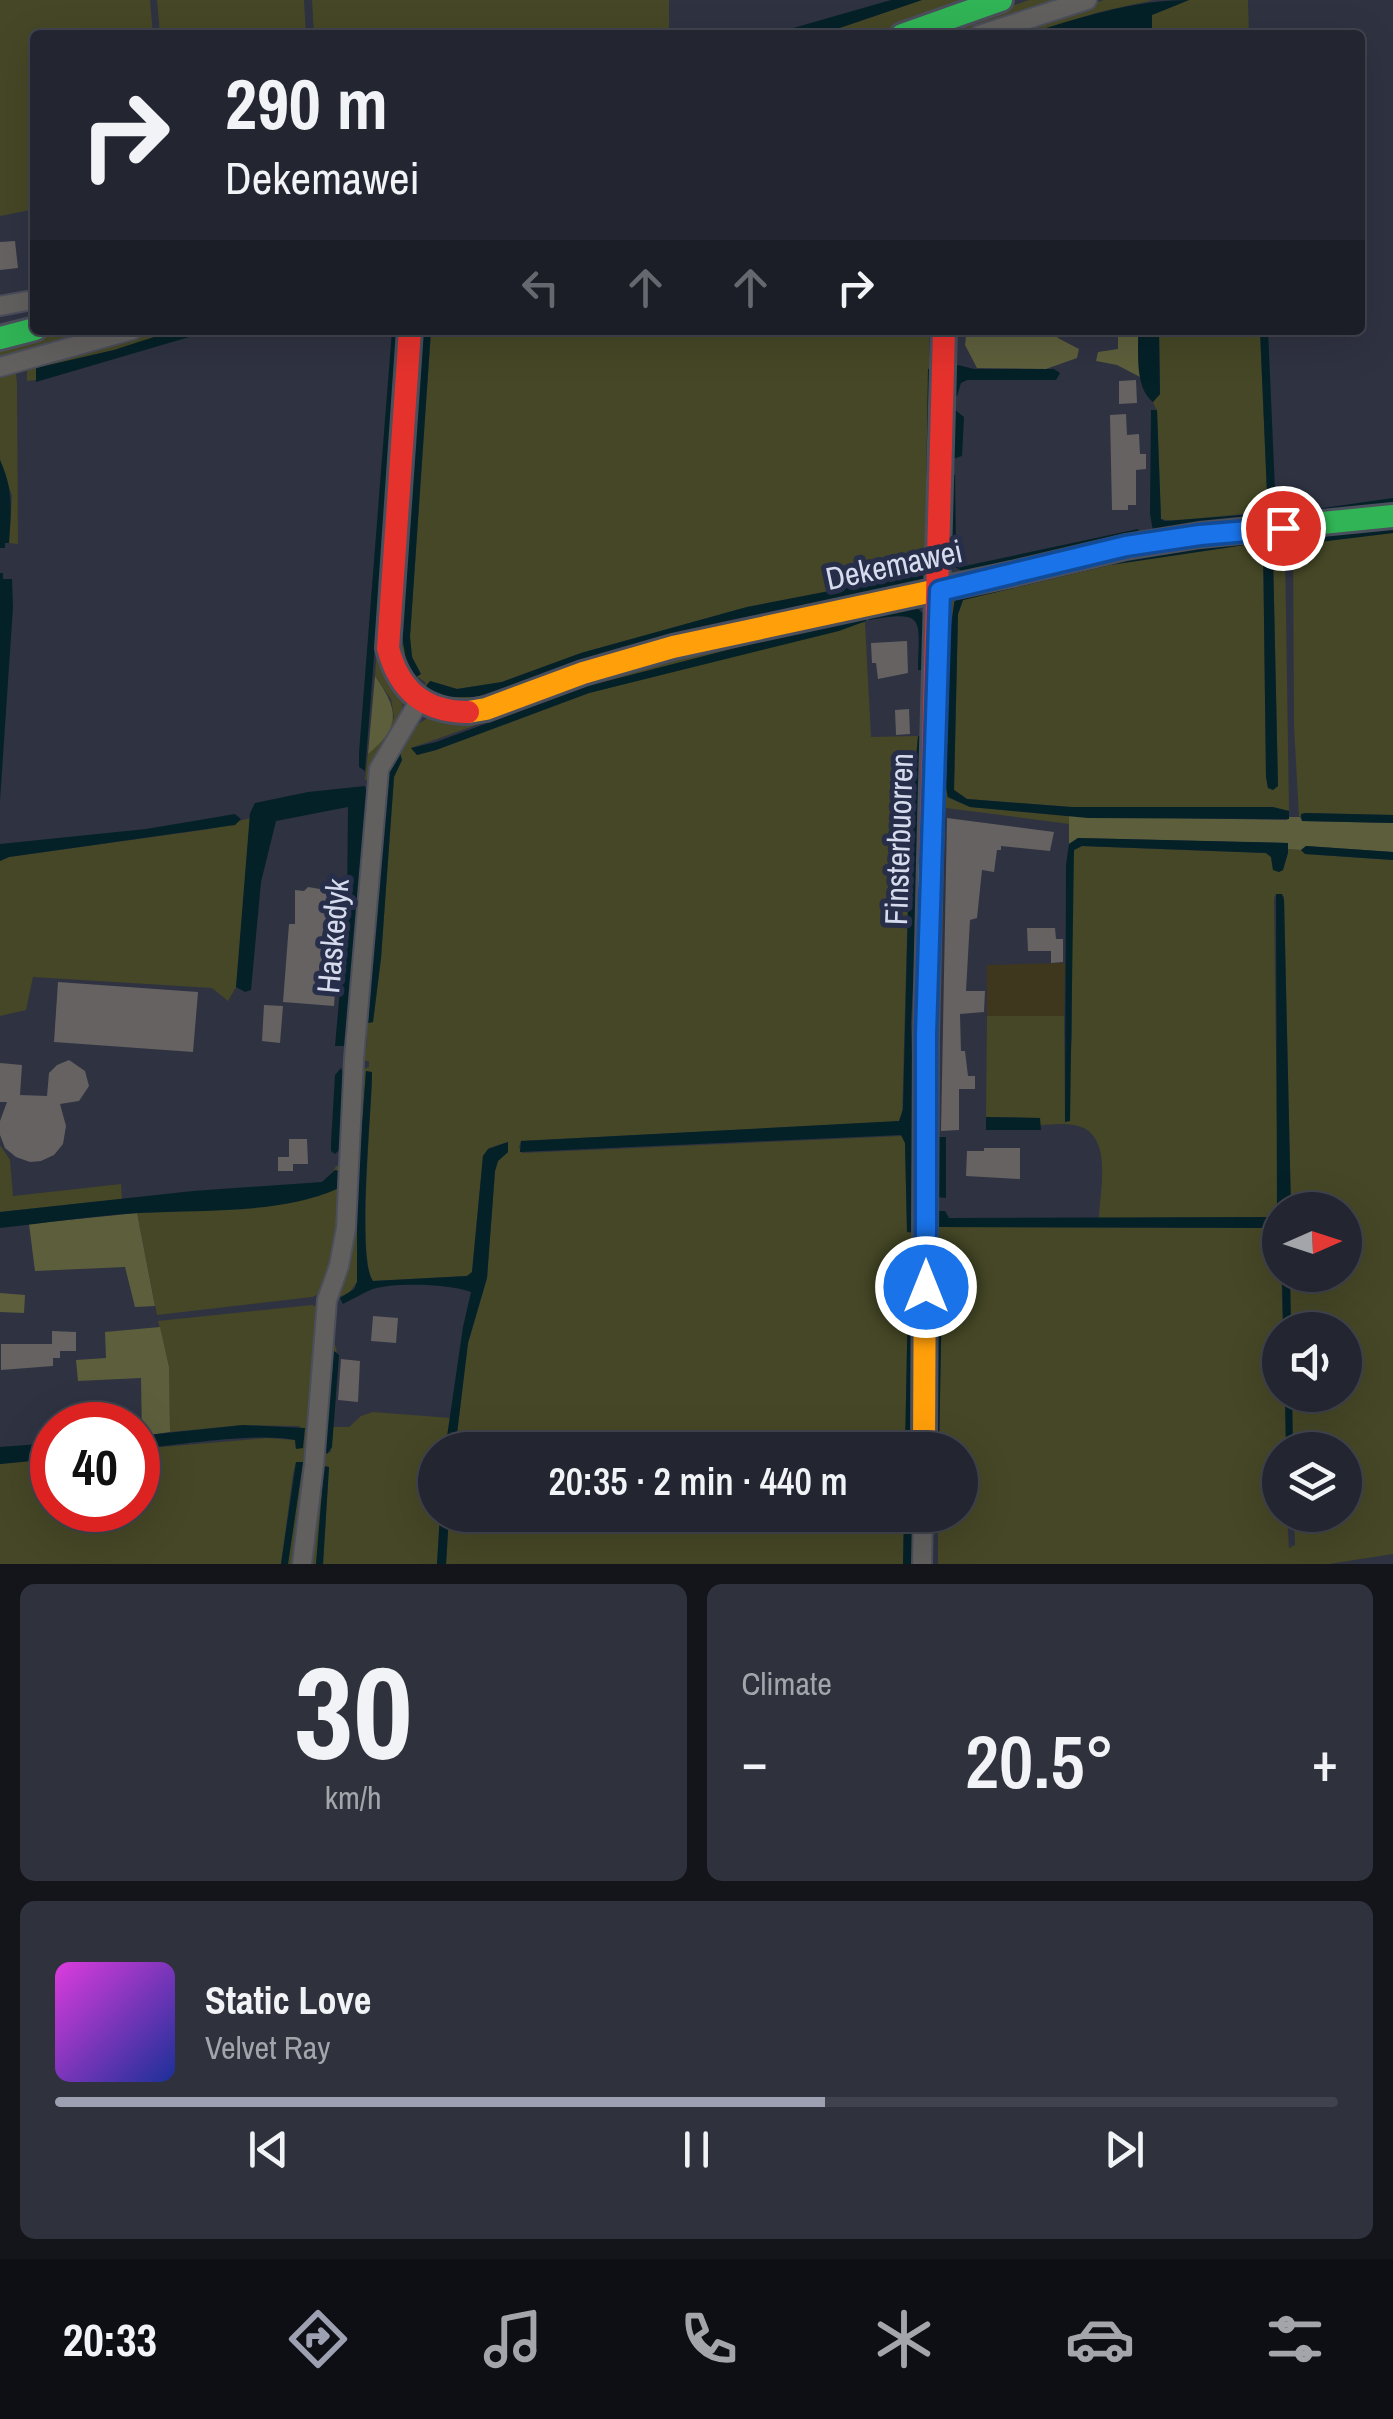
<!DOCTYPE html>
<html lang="en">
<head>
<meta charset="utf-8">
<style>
	:root { --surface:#232631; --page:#2f323d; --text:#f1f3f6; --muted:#a3a5ab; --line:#40434d; --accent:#9ca0b1 }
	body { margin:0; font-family:"Archivo Narrow",sans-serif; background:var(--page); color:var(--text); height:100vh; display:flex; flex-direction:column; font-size:38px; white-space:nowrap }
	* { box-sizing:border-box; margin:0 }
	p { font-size:32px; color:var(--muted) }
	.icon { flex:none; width:55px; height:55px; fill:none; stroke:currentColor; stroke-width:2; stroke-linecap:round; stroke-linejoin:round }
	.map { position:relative; height:1564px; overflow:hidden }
	.drawer { display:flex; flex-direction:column; gap:20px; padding:20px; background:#13151b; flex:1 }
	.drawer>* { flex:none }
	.top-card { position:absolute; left:30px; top:30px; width:1335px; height:305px; border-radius:10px; box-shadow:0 10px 40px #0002,0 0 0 2px var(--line); background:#232631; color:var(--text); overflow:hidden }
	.needle { width:65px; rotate:87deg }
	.fabs { position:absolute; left:1262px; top:1192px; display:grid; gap:20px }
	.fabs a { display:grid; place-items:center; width:100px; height:100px; border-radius:50%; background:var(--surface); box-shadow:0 10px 40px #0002,0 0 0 2px var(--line); font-size:50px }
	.speed { position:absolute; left:30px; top:1402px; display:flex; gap:20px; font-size:50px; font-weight:700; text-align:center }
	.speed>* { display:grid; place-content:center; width:130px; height:130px; border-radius:50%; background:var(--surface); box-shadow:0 10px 40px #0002,0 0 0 2px var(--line); line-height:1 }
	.speed .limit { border:15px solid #d22; background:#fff; color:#111 }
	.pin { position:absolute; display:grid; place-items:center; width:85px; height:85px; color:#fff; margin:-42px; border:5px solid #fff; border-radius:50%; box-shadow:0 2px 10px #0007 }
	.me { position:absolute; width:110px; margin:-55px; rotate:0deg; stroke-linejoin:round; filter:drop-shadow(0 0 8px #0008) }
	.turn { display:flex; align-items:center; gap:35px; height:210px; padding:0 30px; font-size:45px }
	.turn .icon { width:130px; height:130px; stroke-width:2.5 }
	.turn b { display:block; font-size:70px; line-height:85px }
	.lanes { display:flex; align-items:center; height:95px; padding:0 30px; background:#0003; justify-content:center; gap:50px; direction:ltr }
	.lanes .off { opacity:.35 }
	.big { font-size:75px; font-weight:600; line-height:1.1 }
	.drawer .tile { flex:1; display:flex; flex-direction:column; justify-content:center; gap:15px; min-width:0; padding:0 35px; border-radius:15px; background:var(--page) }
	.drawer .dial { align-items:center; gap:0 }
	.dial b { font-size:130px; line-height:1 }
	.song { display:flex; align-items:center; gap:30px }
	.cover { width:120px; height:120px; border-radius:15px; background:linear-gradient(135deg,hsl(300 70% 55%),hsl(230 70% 35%)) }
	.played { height:10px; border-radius:5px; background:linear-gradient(90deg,var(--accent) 60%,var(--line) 60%) }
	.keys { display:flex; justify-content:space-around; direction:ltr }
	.heat { display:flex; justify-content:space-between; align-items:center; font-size:55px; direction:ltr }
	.drawer .tiles { flex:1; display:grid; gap:20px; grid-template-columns:1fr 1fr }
	.tile:last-child { grid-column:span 2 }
	.trip { position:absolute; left:418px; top:1432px; width:560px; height:100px; border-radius:50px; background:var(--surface); box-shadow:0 10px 40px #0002,0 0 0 2px var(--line); font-weight:600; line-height:100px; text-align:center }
	.tab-bar { display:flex; height:160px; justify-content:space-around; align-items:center; background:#0e0f14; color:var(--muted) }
	.tab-bar .icon { width:70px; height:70px }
	.tab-bar .on { color:var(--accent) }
	.tab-bar b { font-size:45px; color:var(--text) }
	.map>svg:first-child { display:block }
</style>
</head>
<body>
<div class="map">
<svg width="1393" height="1564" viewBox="0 0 1393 1564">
	<rect width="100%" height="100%" fill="#2f3241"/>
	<g fill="#454726" fill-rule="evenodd">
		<polygon points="0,0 150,0 153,35 35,35 35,209 0,216"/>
		<polygon points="157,0 304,0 306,35 160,35"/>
		<polygon points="312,0 669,0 669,35 314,35"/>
		<polygon points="922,0 974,0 875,35 819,35"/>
		<polygon points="1029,0 1068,0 964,35 927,35"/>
		<polygon points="1104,0 1154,0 1099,12 1024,35 999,35"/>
		<polygon points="1189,0 1248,0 1249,35 1152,35 1152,15"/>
		<polygon points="67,330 114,330 0,361 0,347"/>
		<polygon points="153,330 176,330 114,350 36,368 36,380 27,381 27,370 31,365"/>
		<polygon points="400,330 383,646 403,702 400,721 373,779 365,780 368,754 394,717 391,699 375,676"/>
		<path d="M414,330H423L401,628V642L420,673L412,657L410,637L431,330H929V356H935L932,367L934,580L491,702L443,706L421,689L426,683L418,677L411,688L393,649ZM925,565L924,580L918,583L780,611L509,690C482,696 460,701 433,693L430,681L457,689L502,682L581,653L747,607L915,576L922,573Z"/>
		<polygon points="1159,330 1260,330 1267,493 1272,497 1273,511 1172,521 1161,519 1157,411 1153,402 1160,394"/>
		<polygon points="12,371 16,374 17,383 18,544 9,543 12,496 0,460 0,374"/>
		<polygon points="1393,526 1299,537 1295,544 1393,533 1393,815 1305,813 1299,817 1294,726 1293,535"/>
		<path d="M1277,532L1285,547L1289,811L1270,807H1071L967,799L954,790L958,614L963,600L1110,565L1244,545V541L1145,552L970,590L955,598L951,625L947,797L970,807L1069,816V824L946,808L939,796L944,607L952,594L1140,547ZM1276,538L1281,542L1273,555L1278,786L1273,790L1268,788L1266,777L1263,542L1266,539Z"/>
		<path d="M865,610L866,614L843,622L588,686L411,748L417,755L436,750L589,693L865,622L871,737L918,736L910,826L902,1117L899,1121L888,1122L521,1141L519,1147L522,1153L902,1136L905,1143L907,1232H917C908,1066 914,902 926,736H931L929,804H925L916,1113L921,1114V1450H915L918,1246H909L905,1450H455L468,1343L487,1278L495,1171L498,1161L508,1152V1142L489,1148L483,1156L472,1272L468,1276L373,1281C357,1259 372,1110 372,1073L366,1071L357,1193V1282L349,1293L336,1298L348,1236L357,1076L359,1070L369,1067V1061H364L367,1042L364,995L380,792L386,761L399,740L408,730L426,719L483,714L558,686L674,651ZM400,753L402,760L394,777L381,958L373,1022L369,1023L386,774L389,764Z"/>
		<polygon points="250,818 238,970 236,987 228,1001 212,988 33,977 26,1010 0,1016 0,861 9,857 210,829"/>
		<path d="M1082,846L1266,853L1271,857L1273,869L1279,872L1283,870L1288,849L1301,850L1305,854L1393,860V1554L1329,1564H938V1515H960V1450H939L943,1239H937L933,1264L936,1212L940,1227L1280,1228L1283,1330H1280V1395H1285L1286,1450H1280V1515H1287L1289,1548L1295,1545L1294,1515H1345V1450H1293L1292,1395H1345V1330H1291L1290,1275H1345V1210H1291L1284,896L1276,894L1274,898L1278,1209L1272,1217L1099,1218C1100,1187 1114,1132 1074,1125C1063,1123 1051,1125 1040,1125L1039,1118L986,1117L987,1016H1064L1065,1121L1072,1036V856L1074,850Z"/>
		<polygon points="0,1145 10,1160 13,1196 121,1184 122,1199 0,1212"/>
		<polygon points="341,1165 342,1228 322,1293 312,1297 157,1315 137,1213 212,1210 320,1196 336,1166"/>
		<polygon points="312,1305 319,1308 297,1564 288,1564 303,1462 296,1462 293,1474 281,1564 0,1564 0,1464 52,1459 52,1510 138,1510 138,1449 267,1438 295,1440 296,1449 300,1426 243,1425 170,1432 169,1367 158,1321"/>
		<polygon points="332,1315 335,1317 334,1342 337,1351 332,1354 327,1453 331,1452 333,1427 349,1427 361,1416 373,1412 451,1418 445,1450 435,1450 435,1515 440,1515 437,1564 323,1564 329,1468 326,1466 316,1564 305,1564"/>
		<polygon points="449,1515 904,1515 903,1564 446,1564"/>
	</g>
	<g fill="#5d5f3c">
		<polygon points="974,330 1052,330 1058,338 1079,349 1077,358 1046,369 977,368 965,345 966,337"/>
		<polygon points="1118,330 1138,330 1140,377 1117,365 1096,361 1098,352 1118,349"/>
		<path d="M375,676C398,709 402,726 368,754Z"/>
		<polygon points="1069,816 1287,820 1289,817 1300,817 1302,821 1393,823 1393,852 1306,846 1301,850 1288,849 1287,843 1078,838 1069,844"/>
		<polygon points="137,1213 155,1306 135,1307 125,1267 35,1271 29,1224"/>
		<polygon points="0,1293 25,1295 24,1313 0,1312"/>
		<polygon points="160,1327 169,1367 170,1432 142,1436 141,1378 78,1381 76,1360 106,1358 105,1332"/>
	</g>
	<polygon fill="#3e361d" points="1065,963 1064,1016 987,1016 987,965"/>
	<g fill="#052128">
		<polygon points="891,0 922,0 819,35 769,35"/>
		<path d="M1189,0L1152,15V35L1109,32L1024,35C1079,18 1132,0 1189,0Z"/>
		<polygon points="176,330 213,330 36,382 36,368 114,350"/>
		<polygon points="392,330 400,330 365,771 359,767 359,753"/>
		<polygon points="423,330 431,330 410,637 412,657 421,674 415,678 406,661 401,628"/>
		<path d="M1138,330H1159L1160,394L1153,402C1134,387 1139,352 1138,330Z"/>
		<polygon points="1260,330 1268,330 1275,490 1272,497 1267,493"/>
		<polygon points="958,365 974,369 1054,369 1060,373 1056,380 967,380 961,383 957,396 951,395 954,366"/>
		<polygon points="932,368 935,370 930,576 924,580 780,611 475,697 448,697 425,687 430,681 457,689 502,682 581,653 747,607 922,573 925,564 928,369"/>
		<polygon points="954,409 964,417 962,456 950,460"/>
		<polygon points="1151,410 1157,410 1161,519 1165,521 1309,510 1393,498 1393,507 1153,531 1150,514"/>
		<path d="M0,460C14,491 11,510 9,543H5V548H0Z"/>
		<polygon points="950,475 955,475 956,553 959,561 965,566 1138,529 1140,536 969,575 953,566 950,556"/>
		<polygon points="1393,526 1393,533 1295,545 1294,538"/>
		<polygon points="1276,538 1281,542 1273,555 1278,786 1273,790 1268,788 1266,777 1263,540"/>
		<polygon points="1244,541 1245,545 1110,565 963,600 958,614 954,790 967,799 1071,807 1273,807 1289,811 1289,819 1088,818 970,807 948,797 945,783 951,625 955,598 1145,552"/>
		<polygon points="0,573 3,573 3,579 12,579 13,607 0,801"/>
		<path d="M906,607H916L927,617L929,670H918C919,618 926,610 869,620V614Z"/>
		<polygon points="866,614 866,621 839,631 589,693 436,750 417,755 411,748 436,742 588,686"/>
		<polygon points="918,736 926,736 911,1023 917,1233 907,1232 905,1143 901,1135 520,1152 521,1141 899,1121 903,1109 910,825"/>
		<polygon points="400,753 402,760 394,777 381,958 373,1022 368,1023 386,774"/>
		<polygon points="365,786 368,797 349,1039 346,1046 335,1046 347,910 348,807 276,821 261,882 251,990 245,992 236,987 250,813 255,803 308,792"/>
		<polygon points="1305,813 1393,815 1393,823 1302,821 1301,814"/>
		<polygon points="235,814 241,819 235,825 9,857 0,861 0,844 146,829"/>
		<polygon points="1078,838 1288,843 1288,853 1283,870 1279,872 1273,870 1271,857 1266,853 1082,846 1074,850 1070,1121 1065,1122 1066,865 1069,844"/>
		<polygon points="1306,846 1393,852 1393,860 1305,854 1301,850"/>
		<polygon points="1276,894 1282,894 1284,900 1291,1210 1280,1210 1280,1228 937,1227 937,1211 945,1211 949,1218 1272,1217 1277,1213"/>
		<polygon points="341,1068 344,1075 339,1150 335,1154 331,1151 331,1143 335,1075"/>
		<path d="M366,1071L372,1072C372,1109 356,1259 373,1281L467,1276L472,1272L483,1156L488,1149L508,1142V1152L498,1161L495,1171L487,1278L468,1343L455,1450H445L463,1327L471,1292C452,1284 393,1282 373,1289C363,1293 353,1299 343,1304L340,1298L354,1289L357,1282V1193Z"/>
		<polygon points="986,1117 1040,1118 1041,1130 986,1130"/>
		<polygon points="936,1137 946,1137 946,1198 936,1197"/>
		<path d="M335,1170L339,1171L337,1189C277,1215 202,1209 138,1213C92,1216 46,1223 0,1228V1212L193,1191L322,1182Z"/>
		<polygon points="937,1238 943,1239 939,1450 931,1450 933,1264"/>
		<polygon points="909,1245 918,1246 915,1450 905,1450"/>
		<polygon points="1282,1275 1290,1275 1291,1330 1283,1330"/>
		<polygon points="334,1351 339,1355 332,1447 327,1454 325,1451"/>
		<polygon points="1285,1395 1292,1395 1293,1450 1286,1450"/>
		<path d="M243,1425L305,1428L303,1448L296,1449L295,1440C258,1432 178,1445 138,1449V1436Z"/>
		<polygon points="52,1443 52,1459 0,1464 0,1447"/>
		<polygon points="296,1462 303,1462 288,1564 281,1564"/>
		<polygon points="324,1466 329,1467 323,1564 316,1564"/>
		<polygon points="440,1515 449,1515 446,1564 437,1564"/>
		<polygon points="904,1515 913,1515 912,1564 903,1564"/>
	</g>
	<g fill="#656261">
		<polygon points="15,241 18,268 0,270 0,242"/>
		<polygon points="1136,380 1137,403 1119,404 1119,381"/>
		<polygon points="1126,414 1127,435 1139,434 1140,454 1146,454 1146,469 1136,470 1136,505 1128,505 1128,510 1112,510 1110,415"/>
		<polygon points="907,641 908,673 878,679 876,663 872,663 871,643"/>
		<polygon points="909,709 910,734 896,735 895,710"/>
		<polygon points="947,818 1054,832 1050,851 1001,846 1001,850 997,850 994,872 982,870 977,918 970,920 966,991 985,991 984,1012 960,1014 961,1051 965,1051 968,1076 975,1076 975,1089 959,1089 959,1130 941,1131"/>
		<polygon points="308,887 332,891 331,903 337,903 336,930 339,930 334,1006 283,1002 289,924 295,924 295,890 304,891"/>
		<polygon points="1027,928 1055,928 1056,939 1063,939 1063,962 1051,963 1051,951 1028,951"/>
		<polygon points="58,982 198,992 193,1052 54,1042"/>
		<polygon points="264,1005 283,1006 280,1043 262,1041"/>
		<polygon points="69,1060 85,1071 89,1086 79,1101 60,1104 66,1126 63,1144 54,1155 41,1161 30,1162 16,1157 5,1148 0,1135 0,1121 7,1102 0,1102 0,1063 22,1065 20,1095 47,1096 49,1073 57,1065"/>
		<polygon points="289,1139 307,1139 308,1164 293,1164 293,1171 278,1171 278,1157 289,1157"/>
		<polygon points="984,1148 1020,1148 1020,1179 966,1176 967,1151 984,1151"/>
		<polygon points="373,1316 398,1318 396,1343 371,1341"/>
		<polygon points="52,1331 76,1332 76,1351 60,1351 60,1358 53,1358 53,1366 1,1370 1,1344 52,1344"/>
		<polygon points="341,1359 360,1361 358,1402 338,1400"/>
	</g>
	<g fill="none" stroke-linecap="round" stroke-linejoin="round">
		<defs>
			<g id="street">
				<polyline points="979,35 1087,0"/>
				<polyline points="0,306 27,301"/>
				<polyline points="0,367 132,330"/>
				<polyline points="302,1564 314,1465 327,1300 339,1266 346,1228 354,1059 379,769 418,703"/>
				<polyline points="922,1564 923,1515"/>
			</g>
			<g id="fast">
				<polyline points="902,35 1001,0"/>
				<polyline points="0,338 35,329"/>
				<polyline points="1012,574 1126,547 1200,535 1393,516"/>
			</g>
			<g id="slow">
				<polyline points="468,712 486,709 583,673 673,647 1012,574"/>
				<polyline points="924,1450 926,1035 930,861"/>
			</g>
			<g id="jam">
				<path d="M410,330L388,648C399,690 424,712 468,712"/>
				<polyline points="930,861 944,330"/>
			</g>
		</defs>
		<use href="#street" stroke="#4b4e5b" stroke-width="22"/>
		<use href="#fast" stroke="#4b4e5b" stroke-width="28"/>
		<use href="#slow" stroke="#4b4e5b" stroke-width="28"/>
		<use href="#jam" stroke="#4b4e5b" stroke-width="28"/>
		<use href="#street" stroke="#61605e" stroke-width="18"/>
		<use href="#fast" stroke="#30b455" stroke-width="22"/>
		<use href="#slow" stroke="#ff9f0a" stroke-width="22"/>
		<use href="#jam" stroke="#e5322d" stroke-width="22"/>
	</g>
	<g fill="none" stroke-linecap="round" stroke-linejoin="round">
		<defs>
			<polyline id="route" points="926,1287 926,1034 940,591 1126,546 1200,535 1283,528"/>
		</defs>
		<use href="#route" stroke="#114b97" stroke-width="25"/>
		<use href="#route" stroke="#1a73e8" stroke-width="18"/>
	</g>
	<g text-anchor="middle" stroke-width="10" stroke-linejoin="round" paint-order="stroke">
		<g font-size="32" fill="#d6dced" stroke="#272e49">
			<text transform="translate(894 565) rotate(-12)" y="11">Dekemawei</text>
			<text transform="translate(899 839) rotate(-88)" y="11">Finsterbuorren</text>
			<text transform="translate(333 936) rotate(-85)" y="11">Haskedyk</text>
		</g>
	</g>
</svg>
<div class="fabs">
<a><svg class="needle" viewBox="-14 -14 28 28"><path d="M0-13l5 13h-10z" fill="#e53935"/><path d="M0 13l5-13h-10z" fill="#a3a5ab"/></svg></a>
<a><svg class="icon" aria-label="sound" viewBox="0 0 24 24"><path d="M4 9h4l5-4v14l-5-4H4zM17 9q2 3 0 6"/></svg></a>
<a><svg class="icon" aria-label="layers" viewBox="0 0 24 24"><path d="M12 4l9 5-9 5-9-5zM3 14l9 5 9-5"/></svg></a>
</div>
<div class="speed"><div class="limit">40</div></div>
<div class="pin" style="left:1283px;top:528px;background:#d93025"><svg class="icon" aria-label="arrive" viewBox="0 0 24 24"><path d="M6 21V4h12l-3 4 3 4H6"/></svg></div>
<svg class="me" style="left:926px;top:1287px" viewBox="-20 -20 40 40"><circle r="17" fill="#1a73e8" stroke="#fff" stroke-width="3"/><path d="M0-11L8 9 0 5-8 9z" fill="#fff"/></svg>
<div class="trip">20:35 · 2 min · 440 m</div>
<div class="top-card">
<div class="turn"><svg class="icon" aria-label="right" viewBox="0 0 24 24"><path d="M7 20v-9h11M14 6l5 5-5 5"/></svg><div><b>290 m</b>Dekemawei</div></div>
<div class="lanes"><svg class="icon off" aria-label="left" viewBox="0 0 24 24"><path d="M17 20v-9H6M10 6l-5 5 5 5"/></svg><svg class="icon off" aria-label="ahead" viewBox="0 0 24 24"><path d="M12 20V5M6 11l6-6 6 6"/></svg><svg class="icon off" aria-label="ahead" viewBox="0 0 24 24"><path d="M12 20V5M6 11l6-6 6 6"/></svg><svg class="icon" aria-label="right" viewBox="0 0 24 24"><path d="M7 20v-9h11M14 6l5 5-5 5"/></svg></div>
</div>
</div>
<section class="drawer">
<div class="tiles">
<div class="tile dial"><b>30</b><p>km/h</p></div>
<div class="tile"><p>Climate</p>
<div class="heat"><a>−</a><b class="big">20.5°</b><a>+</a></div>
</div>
<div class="tile">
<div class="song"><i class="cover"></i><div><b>Static Love</b><p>Velvet Ray</p></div></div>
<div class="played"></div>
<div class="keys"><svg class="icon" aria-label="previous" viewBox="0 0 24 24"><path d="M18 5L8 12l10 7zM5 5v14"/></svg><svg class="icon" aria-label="pause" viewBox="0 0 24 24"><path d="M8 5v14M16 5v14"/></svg><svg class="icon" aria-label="next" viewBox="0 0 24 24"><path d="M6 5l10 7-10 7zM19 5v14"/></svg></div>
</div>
</div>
</section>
<nav class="tab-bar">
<b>20:33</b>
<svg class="icon on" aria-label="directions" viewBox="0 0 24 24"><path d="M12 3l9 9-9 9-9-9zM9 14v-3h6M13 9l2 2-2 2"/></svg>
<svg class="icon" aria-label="music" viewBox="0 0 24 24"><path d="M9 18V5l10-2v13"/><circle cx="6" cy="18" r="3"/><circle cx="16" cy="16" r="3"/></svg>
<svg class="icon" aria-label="phone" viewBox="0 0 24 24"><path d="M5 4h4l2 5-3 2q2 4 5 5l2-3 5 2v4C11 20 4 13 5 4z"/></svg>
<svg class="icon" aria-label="climate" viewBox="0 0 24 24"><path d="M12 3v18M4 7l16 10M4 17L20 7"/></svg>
<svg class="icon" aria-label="car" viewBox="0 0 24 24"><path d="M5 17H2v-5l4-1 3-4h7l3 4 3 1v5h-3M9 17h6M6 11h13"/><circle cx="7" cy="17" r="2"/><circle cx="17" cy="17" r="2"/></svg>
<svg class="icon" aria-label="filters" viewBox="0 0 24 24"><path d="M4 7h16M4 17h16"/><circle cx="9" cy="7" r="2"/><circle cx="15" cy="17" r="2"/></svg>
</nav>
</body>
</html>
